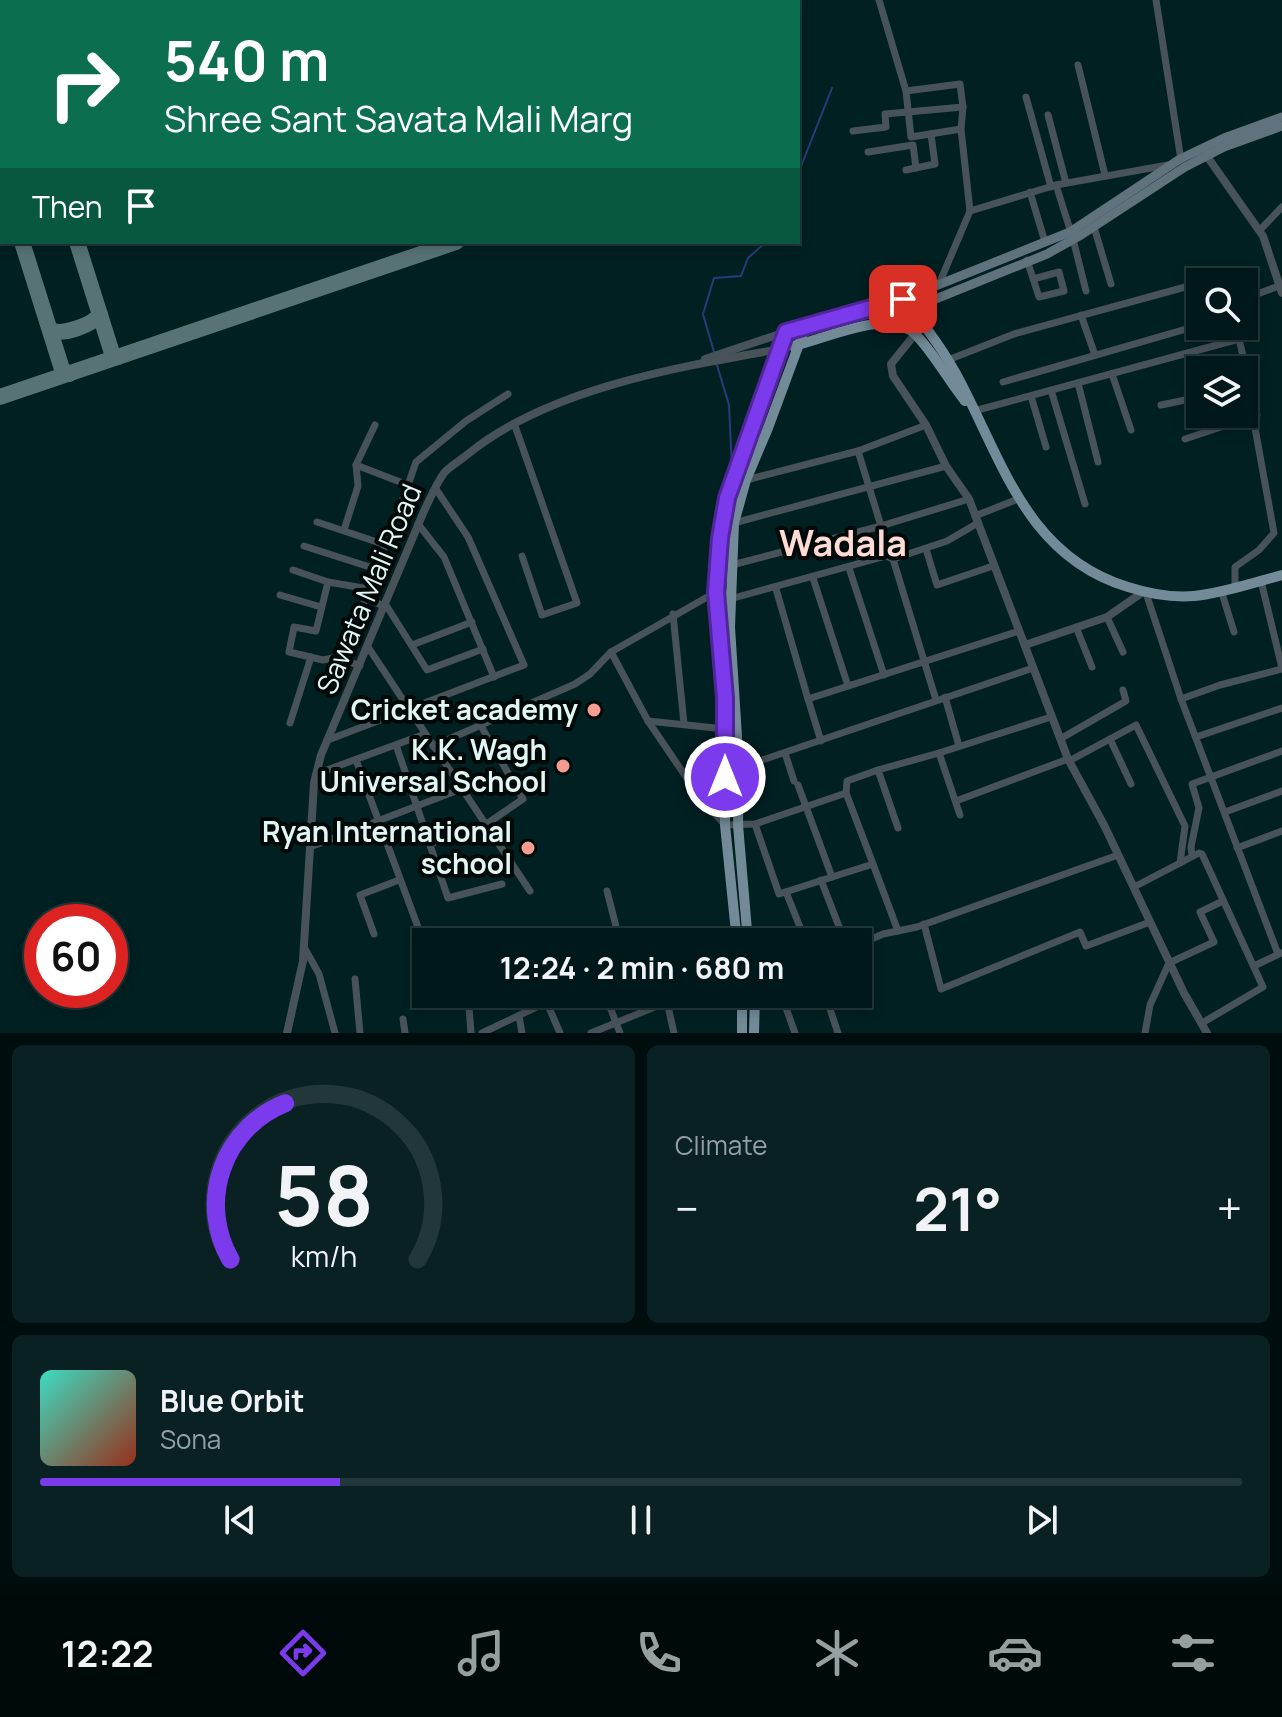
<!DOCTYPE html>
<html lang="en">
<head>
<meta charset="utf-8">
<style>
	:root { --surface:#00181a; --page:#0a2123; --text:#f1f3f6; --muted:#95a0a2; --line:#223739; --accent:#7c3aed }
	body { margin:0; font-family:Manrope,sans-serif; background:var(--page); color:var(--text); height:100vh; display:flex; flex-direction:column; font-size:30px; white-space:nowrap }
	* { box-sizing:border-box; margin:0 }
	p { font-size:26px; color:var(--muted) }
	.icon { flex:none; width:44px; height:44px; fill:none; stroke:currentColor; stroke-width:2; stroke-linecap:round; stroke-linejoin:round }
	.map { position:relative; height:1033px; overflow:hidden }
	.details { display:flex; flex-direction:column; gap:12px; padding:12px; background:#000d0e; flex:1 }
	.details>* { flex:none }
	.banner { position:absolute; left:0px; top:0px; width:800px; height:244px; box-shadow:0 4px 12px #0003,0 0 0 2px var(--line); background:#0b6e4f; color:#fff; overflow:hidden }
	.tools { position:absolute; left:1186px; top:268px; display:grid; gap:16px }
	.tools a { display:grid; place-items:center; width:72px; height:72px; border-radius:0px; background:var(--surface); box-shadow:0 4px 12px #0003,0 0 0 2px var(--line); font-size:40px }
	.speed { position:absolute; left:24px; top:904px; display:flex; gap:16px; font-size:40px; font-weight:700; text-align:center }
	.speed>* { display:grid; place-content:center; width:104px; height:104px; border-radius:50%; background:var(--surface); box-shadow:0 4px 12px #0003,0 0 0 2px var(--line); line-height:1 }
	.speed .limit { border:12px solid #d22; background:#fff; color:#111 }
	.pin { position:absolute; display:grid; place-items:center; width:68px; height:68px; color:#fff; margin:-34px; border-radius:16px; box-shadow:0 4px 12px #0006 }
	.me { position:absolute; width:88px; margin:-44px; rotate:0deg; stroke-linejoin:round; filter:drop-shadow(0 0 6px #0008) }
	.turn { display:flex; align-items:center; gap:28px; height:168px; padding:0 32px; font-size:36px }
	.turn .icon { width:104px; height:104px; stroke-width:2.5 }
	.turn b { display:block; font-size:56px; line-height:68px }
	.then { display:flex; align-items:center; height:76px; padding:0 32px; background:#0003; gap:16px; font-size:30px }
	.big { font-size:60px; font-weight:700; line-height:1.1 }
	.details .tile { flex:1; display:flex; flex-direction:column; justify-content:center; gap:12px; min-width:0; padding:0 28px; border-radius:12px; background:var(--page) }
	.details .dial { align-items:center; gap:0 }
	.dial svg { height:208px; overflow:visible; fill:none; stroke:var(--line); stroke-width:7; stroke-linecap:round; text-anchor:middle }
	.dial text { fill:var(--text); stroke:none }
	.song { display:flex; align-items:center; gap:24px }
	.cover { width:96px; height:96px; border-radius:12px; background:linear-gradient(135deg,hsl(170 70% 55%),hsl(10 70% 35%)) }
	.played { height:8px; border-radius:4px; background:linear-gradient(90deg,var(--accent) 25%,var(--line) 25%) }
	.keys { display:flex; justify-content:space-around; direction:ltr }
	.heat { display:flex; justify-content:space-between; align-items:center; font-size:44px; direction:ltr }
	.details .tiles { flex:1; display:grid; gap:12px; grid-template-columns:1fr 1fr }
	.tile:last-child { grid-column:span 2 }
	.trip { position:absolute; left:412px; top:928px; width:460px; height:80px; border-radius:0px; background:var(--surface); box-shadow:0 4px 12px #0003,0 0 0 2px var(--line); font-weight:700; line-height:80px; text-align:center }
	.tabs { display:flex; height:128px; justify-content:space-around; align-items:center; background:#000a0a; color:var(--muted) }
	.tabs .icon { width:56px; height:56px }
	.tabs .current { color:var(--accent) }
	.tabs b { font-size:36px; color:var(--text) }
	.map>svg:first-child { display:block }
</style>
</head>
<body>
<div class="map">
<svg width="1282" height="1033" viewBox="0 0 1282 1033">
	<rect width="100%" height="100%" fill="#002022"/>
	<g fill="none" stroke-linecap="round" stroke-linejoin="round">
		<g stroke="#293b7c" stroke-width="2">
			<polyline points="798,174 832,88"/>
			<polyline points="714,352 703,314 714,278 741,276 748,258 766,242"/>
			<polyline points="717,365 729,405 732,469"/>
		</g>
		<g stroke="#587374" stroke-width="16">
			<polyline points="22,242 62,369 69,374"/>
			<polyline points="77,242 112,353 118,357"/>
			<path d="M50,330C62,336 93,325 100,314"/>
			<polyline points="0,397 456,242"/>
		</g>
		<polyline stroke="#587374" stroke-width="38" points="0,207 2,207"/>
		<g stroke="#475259" stroke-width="7">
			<polyline points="879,0 906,91"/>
			<polyline points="1156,0 1181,160"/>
			<polyline points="1078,65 1105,175"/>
			<polyline points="1026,97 1051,187"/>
			<polyline points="1048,115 1066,183"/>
			<polyline points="853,131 886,127 885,114 963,107"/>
			<polyline points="868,152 913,145 916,168"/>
			<polyline points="906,170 935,164 931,134"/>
			<polyline points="1056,185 1073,239 1086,291"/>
			<polyline points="1030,192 1045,242"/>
			<polyline points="970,211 1056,185 1168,165"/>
			<polyline points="1094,227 1111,284"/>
			<polyline points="1260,230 1282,207"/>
			<polyline points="1027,260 1039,297 1064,291 1059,272 1033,279"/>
			<polyline points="1204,282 1222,277 1223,282"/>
			<polyline points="939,284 970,211 961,129 911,137 906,91 960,84 963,107 961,129"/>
			<polyline points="1244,299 1279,286"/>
			<polyline points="1081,315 1095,355"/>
			<polyline points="948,360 1014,334 1200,283"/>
			<polyline points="1112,374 1131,430"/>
			<polyline points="1003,382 1200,325"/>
			<polyline points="1078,383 1098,462"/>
			<polyline points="1051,390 1085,504"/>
			<polyline points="1031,396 1046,447"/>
			<polyline points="1161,405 1200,397"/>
			<polyline points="974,411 1239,339 1236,326"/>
			<polyline points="514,423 577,603 542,615 522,556"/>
			<polyline points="1185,439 1257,415 1239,339"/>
			<polyline points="858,451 881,526 886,556"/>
			<polyline points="356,465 408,485 369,589"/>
			<polyline points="746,480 858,451 926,425"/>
			<polyline points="408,485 416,462 466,421 508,394"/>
			<polyline points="975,516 1018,499"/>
			<polyline points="317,522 386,545"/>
			<polyline points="734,523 946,466"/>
			<polyline points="418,524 444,557 494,677"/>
			<polyline points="344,530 358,486 356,465 375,425"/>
			<polyline points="304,546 376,569"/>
			<polyline points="926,549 937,585 993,566"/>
			<polyline points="732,565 881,526 969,499"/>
			<polyline points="849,568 884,675"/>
			<polyline points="293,570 328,582"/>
			<polyline points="813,578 848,686"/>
			<polyline points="1261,581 1282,668"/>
			<polyline points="1235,586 1235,567 1259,550 1274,533 1253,417"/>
			<polyline points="776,589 808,699"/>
			<polyline points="1221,590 1234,632"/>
			<polyline points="1146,593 1181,699 1278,954"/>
			<polyline points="280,595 321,607"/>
			<polyline points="365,597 385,607"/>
			<polyline points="730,599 886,556 893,559"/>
			<polyline points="386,605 427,670 483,649"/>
			<polyline points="673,614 684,724"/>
			<polyline points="1107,617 1123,652"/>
			<polyline points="1076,627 1092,667"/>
			<polyline points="412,645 472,622"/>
			<polyline points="368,647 530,891"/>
			<polyline points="343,659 369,589 328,582 316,631 294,627 289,652 323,660 338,657 360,666"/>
			<polyline points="945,697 959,746"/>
			<polyline points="1181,699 1220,685 1282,669"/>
			<polyline points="936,700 893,559 947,541 978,523"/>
			<polyline points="648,721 701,799 725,825 755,824 846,793 847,781 878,770"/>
			<polyline points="290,723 311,657"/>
			<polyline points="725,729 648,721 611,652 716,592 730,592"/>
			<polyline points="1196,737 1282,708"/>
			<polyline points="1060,739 1126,701 1123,690"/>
			<polyline points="1110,739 1131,784"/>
			<polyline points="328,740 524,665 468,537 436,489"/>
			<polyline points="821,741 808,699 1019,631"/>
			<polyline points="396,745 448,898 502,884"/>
			<polyline points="433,746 575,684 590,674 611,652"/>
			<polyline points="785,753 794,781"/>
			<polyline points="356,760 418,927 416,949"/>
			<polyline points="1069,761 1136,725 1185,826 1180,863 1199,853 1202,854 1263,987 1202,1023"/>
			<polyline points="739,768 1033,668"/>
			<polyline points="316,774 425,734"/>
			<polyline points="798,785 832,877"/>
			<polyline points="956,801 1068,759"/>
			<polyline points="1225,812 1282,791"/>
			<polyline points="960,815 939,753 1051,717"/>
			<polyline points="755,824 779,894 873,864 846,793"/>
			<polyline points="898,828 878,770 939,753"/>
			<polyline points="430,844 485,825 523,799 481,726"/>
			<polyline points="310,847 461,789"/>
			<polyline points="1237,848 1282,831"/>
			<polyline points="1192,855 1191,847 1199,808 1192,784 1282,751"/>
			<polyline points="873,864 898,931"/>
			<polyline points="821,880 845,942"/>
			<polyline points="1134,887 1180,863"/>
			<polyline points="607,891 620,942"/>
			<polyline points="786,892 806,942"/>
			<polyline points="924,924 941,989 1080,932 1086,946 1150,922"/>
			<polyline points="374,934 360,895 399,880"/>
			<polyline points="480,942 521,937 522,942"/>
			<polyline points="858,945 883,934 917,927 1118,855"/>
			<polyline points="304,947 319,974 335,1033"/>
			<polyline points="1254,966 1281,953"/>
			<polyline points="355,979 360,1033"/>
			<polyline points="468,994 471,1033"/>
			<polyline points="605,994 620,1033"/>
			<polyline points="781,994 795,1033"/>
			<polyline points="825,994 838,1033"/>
			<polyline points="547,1003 560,1033"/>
			<polyline points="519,1016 522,1033"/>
			<polyline points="403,1019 405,1033"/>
			<polyline points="482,1033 564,994"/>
			<polyline points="591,1033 667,1002"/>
			<polyline points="674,1033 667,1002 681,996 681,994"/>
			<polyline points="1145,1033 1150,1005 1169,963 1214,942 1200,912 1223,901"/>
		</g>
		<g stroke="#475259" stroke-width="8">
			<polyline points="1204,152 1263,236 1282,293"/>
			<polyline points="915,334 891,364 893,376 926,425 946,466 969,499 1068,759 1104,825 1184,993 1207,1033"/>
			<polyline points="705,359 786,332"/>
			<polyline points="1025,645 1107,617 1143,592"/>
			<path d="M287,1033L303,961L314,783L321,755L424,511C430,499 436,484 444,473C450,466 461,460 468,454C549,388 679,367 780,349"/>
		</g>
		<g stroke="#60727c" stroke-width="9">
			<polyline points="903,299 1070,232 1180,159 1224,138 1282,117"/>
			<polyline points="911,309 1047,254 1081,235 1185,167 1224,147 1282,126"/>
		</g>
		<g stroke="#738a98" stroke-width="10">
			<polyline points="880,322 911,309"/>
			<path d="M793,346C827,339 889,306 917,336C935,355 948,380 965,401"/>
			<path d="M737,942L725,825V698L716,592L720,538L727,498L786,332L879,307L903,299C925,325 945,352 961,383C1004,466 1029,557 1128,587C1150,594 1171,598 1194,596C1220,594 1256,582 1282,575"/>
			<polyline points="748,942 738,825 739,768 730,627 734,523 746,480 768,428 805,328"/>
			<polyline points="742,1033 742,994"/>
			<polyline points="754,1033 755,994"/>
		</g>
	</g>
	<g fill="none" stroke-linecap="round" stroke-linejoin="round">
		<defs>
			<polyline id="route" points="725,777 725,698 716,592 720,538 727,498 786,332 903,299"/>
		</defs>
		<use href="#route" stroke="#51269a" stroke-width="20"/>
		<use href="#route" stroke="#7c3aed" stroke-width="14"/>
	</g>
	<g fill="#f59c91" stroke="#000808" stroke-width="3">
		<circle cx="594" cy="710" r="8"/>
		<circle cx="563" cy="766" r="8"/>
		<circle cx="528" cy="848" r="8"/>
	</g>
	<g text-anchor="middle" stroke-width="8" stroke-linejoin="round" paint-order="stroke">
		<g font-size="28" fill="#e3f6f6" stroke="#000808">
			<text transform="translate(369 589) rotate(-67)" y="10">Sawata Mali Road</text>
		</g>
		<g font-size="28" font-weight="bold" fill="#e3f6f6" stroke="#000808" text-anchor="end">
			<text x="578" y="720">Cricket academy</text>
			<text x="547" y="760">K.K. Wagh<tspan x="547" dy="32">Universal School</tspan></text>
			<text x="512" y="842">Ryan International<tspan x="512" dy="32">school</tspan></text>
		</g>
		<g font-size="36" font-weight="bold" fill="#fedbd5" stroke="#000808">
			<text x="843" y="556">Wadala</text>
		</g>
	</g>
</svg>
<div class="tools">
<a><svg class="icon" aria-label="search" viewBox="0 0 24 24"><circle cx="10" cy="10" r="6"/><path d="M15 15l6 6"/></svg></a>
<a><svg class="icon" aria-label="layers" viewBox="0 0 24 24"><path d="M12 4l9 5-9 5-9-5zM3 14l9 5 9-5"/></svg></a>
</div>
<div class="speed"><div class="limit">60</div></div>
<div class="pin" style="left:903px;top:299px;background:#d93025"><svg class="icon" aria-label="arrive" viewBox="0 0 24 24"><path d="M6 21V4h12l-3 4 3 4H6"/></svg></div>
<svg class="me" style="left:725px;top:777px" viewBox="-20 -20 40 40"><circle r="17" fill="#7c3aed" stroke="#fff" stroke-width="3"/><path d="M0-11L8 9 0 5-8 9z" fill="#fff"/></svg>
<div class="trip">12:24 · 2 min · 680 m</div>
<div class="banner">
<div class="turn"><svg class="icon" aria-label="right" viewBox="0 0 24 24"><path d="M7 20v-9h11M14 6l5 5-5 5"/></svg><div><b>540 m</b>Shree Sant Savata Mali Marg</div></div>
<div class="then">Then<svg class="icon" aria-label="arrive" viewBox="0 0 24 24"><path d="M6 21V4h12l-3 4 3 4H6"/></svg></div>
</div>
</div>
<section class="details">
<div class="tiles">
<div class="tile dial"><svg viewBox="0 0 100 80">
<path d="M14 69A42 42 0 1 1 86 69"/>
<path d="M14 69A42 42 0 0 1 35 9" stroke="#7c3aed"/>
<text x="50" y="56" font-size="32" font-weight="700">58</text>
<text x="50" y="72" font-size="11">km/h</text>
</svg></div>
<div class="tile"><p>Climate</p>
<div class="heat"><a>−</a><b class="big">21°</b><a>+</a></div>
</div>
<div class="tile">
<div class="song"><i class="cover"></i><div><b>Blue Orbit</b><p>Sona</p></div></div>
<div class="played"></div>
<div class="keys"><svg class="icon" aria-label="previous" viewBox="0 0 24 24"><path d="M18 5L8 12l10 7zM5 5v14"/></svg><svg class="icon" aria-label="pause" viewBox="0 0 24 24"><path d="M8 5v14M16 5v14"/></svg><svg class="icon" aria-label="next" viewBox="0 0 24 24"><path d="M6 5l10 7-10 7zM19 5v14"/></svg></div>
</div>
</div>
</section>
<nav class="tabs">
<b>12:22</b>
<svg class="icon current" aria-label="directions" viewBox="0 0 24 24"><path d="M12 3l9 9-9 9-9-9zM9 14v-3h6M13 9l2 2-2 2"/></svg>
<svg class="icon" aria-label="music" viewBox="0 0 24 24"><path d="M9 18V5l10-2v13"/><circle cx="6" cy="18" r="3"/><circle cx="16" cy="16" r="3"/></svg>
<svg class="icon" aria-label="phone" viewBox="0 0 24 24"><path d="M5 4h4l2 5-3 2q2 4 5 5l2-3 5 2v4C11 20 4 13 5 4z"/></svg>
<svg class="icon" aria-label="climate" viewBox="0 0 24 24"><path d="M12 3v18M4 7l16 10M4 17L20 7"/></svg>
<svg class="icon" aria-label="car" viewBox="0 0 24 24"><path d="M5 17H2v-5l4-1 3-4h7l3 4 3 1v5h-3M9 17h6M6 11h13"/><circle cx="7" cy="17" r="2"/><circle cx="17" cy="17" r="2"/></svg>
<svg class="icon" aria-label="filters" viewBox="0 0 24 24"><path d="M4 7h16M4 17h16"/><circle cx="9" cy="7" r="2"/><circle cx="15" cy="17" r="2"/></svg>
</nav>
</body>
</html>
